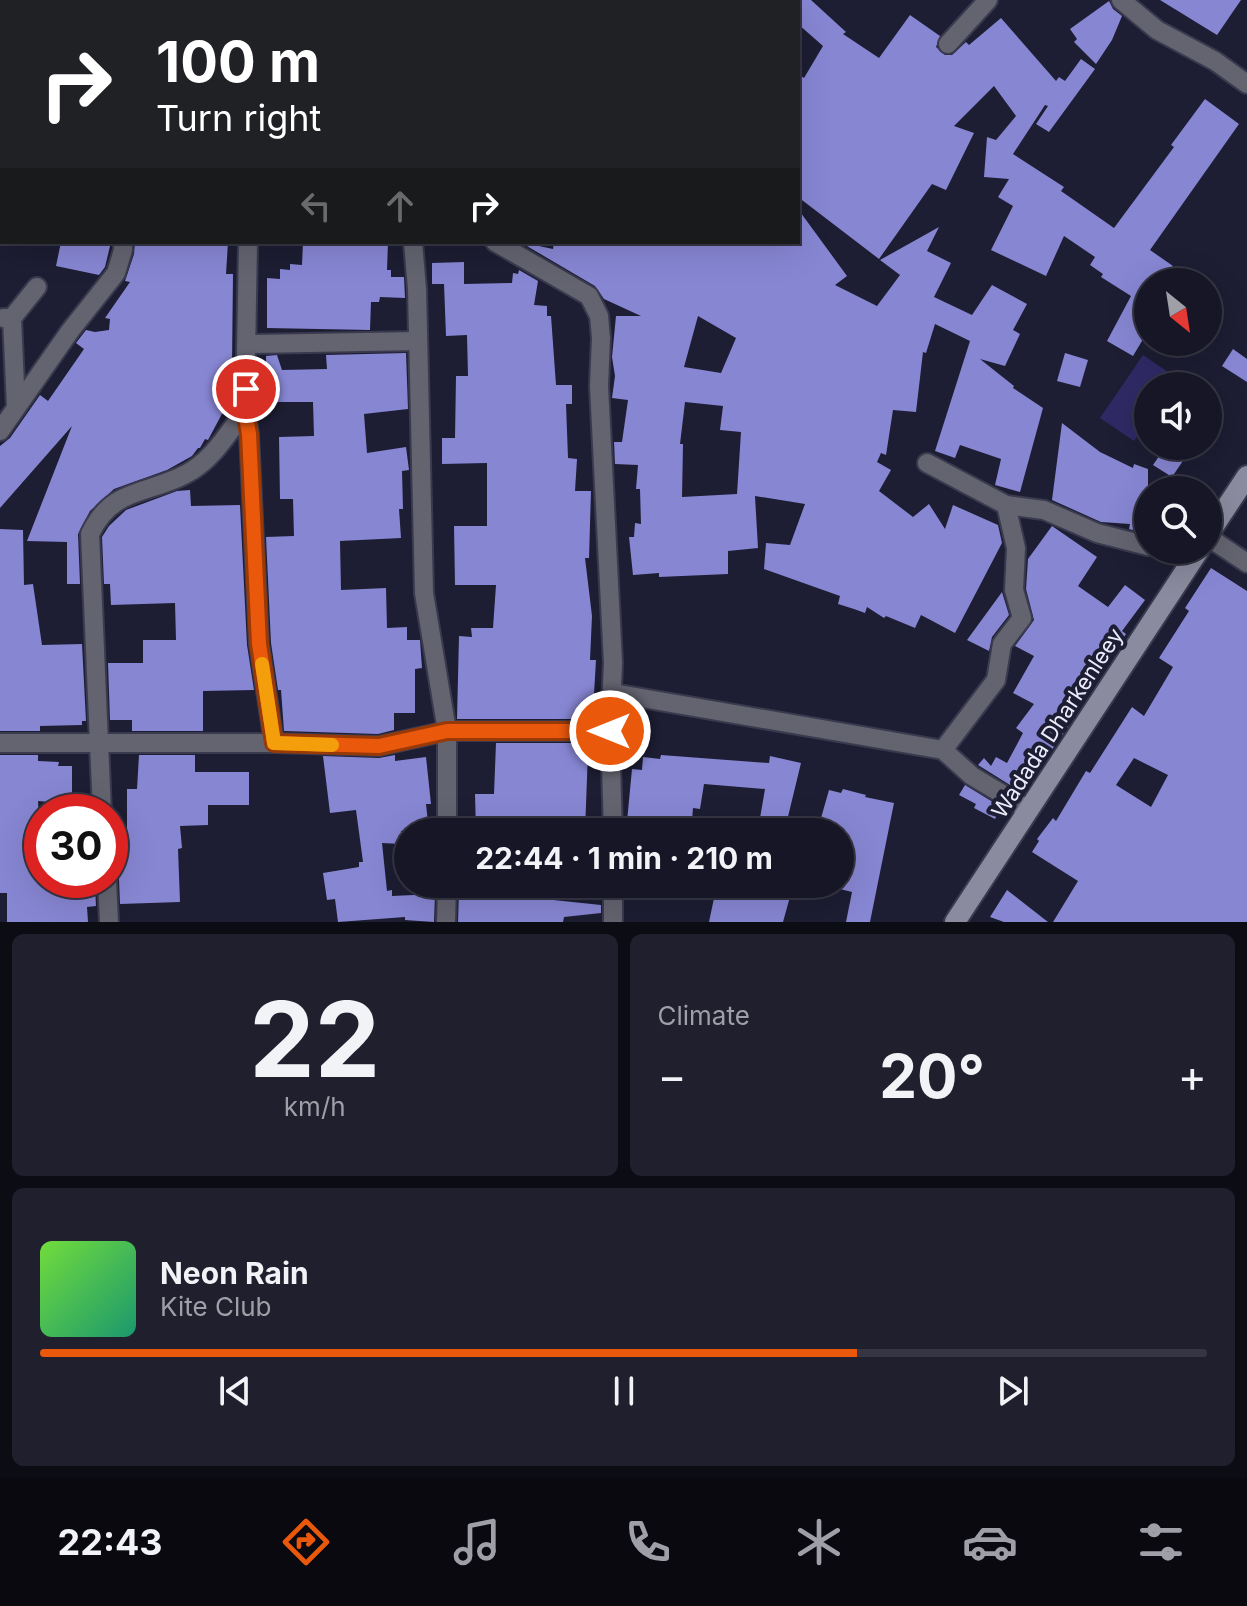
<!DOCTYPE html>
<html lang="en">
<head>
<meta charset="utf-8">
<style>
	:root { --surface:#161626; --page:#1f1f2e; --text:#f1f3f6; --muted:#9e9fa7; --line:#353543; --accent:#ea580c }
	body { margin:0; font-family:Inter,sans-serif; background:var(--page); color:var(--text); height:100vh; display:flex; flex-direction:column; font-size:30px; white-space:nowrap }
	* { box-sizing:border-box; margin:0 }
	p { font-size:26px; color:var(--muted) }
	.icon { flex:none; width:44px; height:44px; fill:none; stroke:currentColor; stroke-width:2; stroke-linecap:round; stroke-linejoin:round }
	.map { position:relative; height:922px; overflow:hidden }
	.sheet { display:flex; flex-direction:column; gap:12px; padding:12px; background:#0c0c15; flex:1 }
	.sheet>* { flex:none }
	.guide { position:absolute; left:0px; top:0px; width:800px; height:244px; box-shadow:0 8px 32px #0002,0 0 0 2px var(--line); background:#202124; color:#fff; overflow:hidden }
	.needle { width:52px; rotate:150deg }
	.controls { position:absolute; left:1134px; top:268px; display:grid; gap:16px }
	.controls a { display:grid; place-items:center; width:88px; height:88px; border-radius:50%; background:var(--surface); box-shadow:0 8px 32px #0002,0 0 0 2px var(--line); font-size:40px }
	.speed { position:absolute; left:24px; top:794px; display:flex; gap:16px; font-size:40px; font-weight:700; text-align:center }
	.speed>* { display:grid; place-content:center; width:104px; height:104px; border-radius:50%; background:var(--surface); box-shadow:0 8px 32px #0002,0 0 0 2px var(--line); line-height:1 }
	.speed .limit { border:12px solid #d22; background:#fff; color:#111 }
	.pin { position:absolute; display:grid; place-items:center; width:68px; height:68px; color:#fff; margin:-34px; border:4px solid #fff; border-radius:50%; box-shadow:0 2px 8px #0007 }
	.me { position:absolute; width:88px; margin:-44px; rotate:270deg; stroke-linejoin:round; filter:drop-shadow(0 0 6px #0008) }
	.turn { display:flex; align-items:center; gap:28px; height:168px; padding:0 24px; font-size:36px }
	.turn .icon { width:104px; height:104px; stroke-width:2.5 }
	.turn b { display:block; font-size:56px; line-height:68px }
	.lanes { display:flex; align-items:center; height:76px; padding:0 24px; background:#0003; justify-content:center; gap:40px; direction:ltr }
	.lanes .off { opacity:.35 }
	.big { font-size:60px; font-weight:700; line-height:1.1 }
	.sheet .tile { flex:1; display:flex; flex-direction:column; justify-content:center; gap:12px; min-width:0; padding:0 28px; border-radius:12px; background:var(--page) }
	.sheet .dial { align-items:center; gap:0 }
	.dial b { font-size:104px; line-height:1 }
	.song { display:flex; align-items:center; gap:24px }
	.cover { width:96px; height:96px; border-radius:12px; background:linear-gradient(135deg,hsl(100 70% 55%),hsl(160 70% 35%)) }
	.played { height:8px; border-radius:4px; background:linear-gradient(90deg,var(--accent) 70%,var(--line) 70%) }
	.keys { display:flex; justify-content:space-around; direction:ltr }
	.heat { display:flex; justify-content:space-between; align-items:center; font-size:44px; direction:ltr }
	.sheet .tiles { flex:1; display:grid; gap:12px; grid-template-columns:1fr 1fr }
	.tile:last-child { grid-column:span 2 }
	.trip { position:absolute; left:394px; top:818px; width:460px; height:80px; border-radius:40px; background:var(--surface); box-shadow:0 8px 32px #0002,0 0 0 2px var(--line); font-weight:700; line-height:80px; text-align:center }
	.dock { display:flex; height:128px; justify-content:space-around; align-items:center; background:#09090f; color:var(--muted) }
	.dock .icon { width:56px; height:56px }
	.dock .active { color:var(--accent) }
	.dock b { font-size:36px; color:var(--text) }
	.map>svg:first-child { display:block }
</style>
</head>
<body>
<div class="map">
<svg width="1247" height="922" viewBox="0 0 1247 922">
	<rect width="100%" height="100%" fill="#1d1d33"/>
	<polygon fill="#2f2a64" points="1143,355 1177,378 1172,386 1148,386 1148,421 1134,441 1100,418"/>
	<g fill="#8786d3" fill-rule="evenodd">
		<polygon points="798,0 811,0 846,32 843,34 879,58 910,15 940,36 936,47 945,55 952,55 966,42 969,45 1001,18 1056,81 1059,77 1065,81 1081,59 1095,69 1049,132 1036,124 1048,106 1045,105 1013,154 1064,187 1061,191 1114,228 1174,147 1171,145 1205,99 1239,124 1150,250 1173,266 1161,282 1148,282 1148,331 1133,356 1107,341 1131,296 1101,277 1103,274 1090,265 1095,257 1064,236 1046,276 991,250 1013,206 998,197 1009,179 984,177 987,137 996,140 1016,116 994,86 954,126 974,133 946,190 932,184 879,259 798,197 798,74 804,78 823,46 798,24"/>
		<polygon points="1160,0 1241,0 1217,35"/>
		<polygon points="1109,1 1113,9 1122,16 1112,40 1096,64 1074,42 1077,39 1070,29"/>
		<path d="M798,209L847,276L835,285L877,306L900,275L880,260L939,227L927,251L951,263L934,297L972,315L992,285L1027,304L1013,330L1020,334L1005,366L980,359L1014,386L1013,388L1043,408L1020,492L995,485L1001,459L960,445L955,458L935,451L970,341L935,324L926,353L923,352L916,412L893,410L886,455L881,453L877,462L891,470L879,491L913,517L929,504L945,529L953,505L998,525L1002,543L955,633L921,615L915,628L886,616L884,618L867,607L865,613L854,609L838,604L840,596L764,569L766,543L790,545L805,504L755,496L758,548L728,551V574L659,577V573L633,575L629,537H634L635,523L641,524L640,489H636L638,465L615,464L614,442H622L628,400L612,398L615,376L612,357L616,316H641L604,299L595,286L520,242L553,249L554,242H798ZM698,316L736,338L721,373L684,367ZM685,402L723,406L720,430L741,432L737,494L682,497L683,444H680Z"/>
		<polygon points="61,242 111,242 105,267 99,275 56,266"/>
		<polygon points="135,242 228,242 226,274 233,274 232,365 224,396 231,397 208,440 205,439 200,448 198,448 192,456 167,470 114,489 90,511 78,534 80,584 67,584 67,542 27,541 72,426 0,508 0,446 10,438 40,395 48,401 84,349 76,343 86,330 95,332 109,330 110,319 105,318 130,282 125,281 134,254"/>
		<polygon points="303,242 388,242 387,270 391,270 391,277 404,277 405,298 380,297 379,302 371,302 370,330 267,328 267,278 280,279 280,269 290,270 290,264 302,265"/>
		<polygon points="464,262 464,284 512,283 513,273 518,274 519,270 538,281 534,305 547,306 547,316 551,316 556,385 572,385 572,404 566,404 568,458 577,459 575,491 591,491 589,558 585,558 592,616 590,660 596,660 594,694 587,697 583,719 457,719 459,636 472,637 471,628 493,628 496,585 455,585 454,526 487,526 487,463 442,464 442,438 455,438 456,376 468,376 467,335 446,336 444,284 432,284 432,263"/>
		<polygon points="1233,349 1247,359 1247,382 1222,366"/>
		<polygon points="406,353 408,409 364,414 367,453 406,447 409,470 402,471 403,509 399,509 401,538 340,541 341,590 386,588 387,628 407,627 407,640 420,640 422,668 415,669 415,713 394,713 394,730 378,734 284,731 281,690 278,690 271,643 266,537 294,536 293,499 280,499 279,437 314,436 313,402 266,402 266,356 277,355 282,370 327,369 326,355"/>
		<polygon points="1065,353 1088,360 1080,387 1057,381"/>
		<polygon points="1062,423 1100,452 1133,468 1134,464 1148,469 1148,534 1129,529 1130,524 1101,522 1052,500"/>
		<polygon points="1166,446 1193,446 1172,477 1153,465"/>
		<polygon points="190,490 191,506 240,505 247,645 254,690 203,691 203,731 132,731 132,720 110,720 108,663 143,663 143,640 176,640 175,603 111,605 110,584 104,584 102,537 109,526 126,510 177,491"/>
		<polygon points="1052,526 1097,557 1078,586 1108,607 1125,585 1145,600 1122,631 1126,634 1071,717 1073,718 1070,724 1041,765 1039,764 1023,793 978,765 984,758 991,766 996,757 1007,763 1023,733 1016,728 1034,704 1013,693 1034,656 1015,646 1034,620 1026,589 1028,559"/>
		<polygon points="0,529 23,530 24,585 33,584 42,645 82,644 86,721 82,721 82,725 40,726 40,731 0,731"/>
		<path d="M1211,568L1247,591V922H1053L1078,881L1032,852L1039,841L1037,839L1053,818L1056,821L1086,771L1090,773L1132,707L1144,716L1173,667L1159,658L1189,611L1185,608ZM1134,758L1168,775L1151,807L1116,785Z"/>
		<polygon points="1002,592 1009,615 992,637 989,651 967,640"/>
		<polygon points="496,743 581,743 580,751 588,751 585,832 476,832 475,794 494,794"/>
		<polygon points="0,755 38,755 38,761 59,762 58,766 72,766 72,804 38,801 42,880 95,886 96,906 87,907 88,922 7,922 7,893 0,893"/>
		<polygon points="139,755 195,755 195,772 249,772 249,805 208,805 208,825 180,826 182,848 178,849 180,902 120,904 119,879 117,873 110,869 113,867 115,838 127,839 127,789 137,789"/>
		<polygon points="395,755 395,761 426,757 431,804 426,804 428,823 401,831 401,844 382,843 387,891 392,890 392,896 435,894 434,922 405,920 405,917 338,922 335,899 327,900 323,873 359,867 359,862 363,862 356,810 330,813 323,756 379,758"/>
		<polygon points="661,755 769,763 770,756 801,763 785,829 759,824 765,789 704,784 700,809 693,808 691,832 626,832 632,769 642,770 643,757 660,759"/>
		<polygon points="965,785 1001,807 995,819 974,808 976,804 959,795"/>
		<polygon points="843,789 866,795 865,797 894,803 870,922 846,922 852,892 840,889 840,832 817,832 829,790 841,793"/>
		<polygon points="717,884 772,884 772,888 791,893 783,922 709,922"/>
		<polygon points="459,890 601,905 601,913 564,917 563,922 458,922"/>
		<polygon points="1007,890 1048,922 1004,922 990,917"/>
	</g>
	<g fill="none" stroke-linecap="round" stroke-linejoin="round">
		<defs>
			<g id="minor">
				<polyline points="83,0 83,2"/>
				<polyline points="1121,0 1157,30 1215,61 1247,84"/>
				<polyline points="255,2 256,0"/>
				<polyline points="420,2 420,0"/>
				<polyline points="948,44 988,0"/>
				<polyline points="413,242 417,289 424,593 447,731 447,832"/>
				<polyline points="495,242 589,296 599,316 601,338 599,386 613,663 610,731 613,832"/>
				<polyline points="3,318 12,318 37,287"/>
				<polyline points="12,318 16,408"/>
				<polyline points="247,344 418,341"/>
				<polyline points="0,431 70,331 116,273 123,250 123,242"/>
				<polyline points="927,463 1006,505 1044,510 1097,533 1148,546"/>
				<polyline points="1208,537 1247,563"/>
				<polyline points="1162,550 1193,559"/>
				<polyline points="613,693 943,750 972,776 1029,810"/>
				<polyline points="0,743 274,743 259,644 249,434 245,411 248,242"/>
				<polyline points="274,743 379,746 447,731 610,731"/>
				<polyline points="943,750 996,680 1002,644 1022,618 1014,590 1016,548 1006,505"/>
				<path d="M102,812L90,534C112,487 147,495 186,474C212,461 228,433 245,411"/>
				<polyline points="107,880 109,922"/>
				<polyline points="613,884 613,922"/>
				<polyline points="446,922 447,884"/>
			</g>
			<g id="secondary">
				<polyline points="1208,535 1247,476"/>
				<polyline points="955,922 1199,550"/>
			</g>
		</defs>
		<use href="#minor" stroke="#3a3a4f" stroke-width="22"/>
		<use href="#secondary" stroke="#3a3a4f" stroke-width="24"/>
		<use href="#minor" stroke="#636470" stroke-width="18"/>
		<use href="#secondary" stroke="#8a8b9e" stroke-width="20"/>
	</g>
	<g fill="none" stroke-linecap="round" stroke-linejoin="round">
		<defs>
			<polyline id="route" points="246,389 245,411 249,434 259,644 274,743 379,746 447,731 610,731"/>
		</defs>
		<use href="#route" stroke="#983908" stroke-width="20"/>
		<use href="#route" stroke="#ea580c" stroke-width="14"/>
		<polyline stroke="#f59e0b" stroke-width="14" points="262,664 274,743 332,745"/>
	</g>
	<g text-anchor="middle" stroke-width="8" stroke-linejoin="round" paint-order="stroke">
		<g font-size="22" fill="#ebecfb" stroke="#1d1d33">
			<text transform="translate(1057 723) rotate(-57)" y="8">Wadada Dharkenleey</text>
		</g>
	</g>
</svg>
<div class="controls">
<a><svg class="needle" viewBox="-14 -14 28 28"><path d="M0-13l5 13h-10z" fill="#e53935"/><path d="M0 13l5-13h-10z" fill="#9e9fa7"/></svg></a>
<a><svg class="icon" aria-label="sound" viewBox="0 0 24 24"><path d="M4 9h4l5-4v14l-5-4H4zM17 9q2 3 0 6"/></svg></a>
<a><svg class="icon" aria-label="search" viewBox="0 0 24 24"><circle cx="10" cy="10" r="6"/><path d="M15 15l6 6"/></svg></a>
</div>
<div class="speed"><div class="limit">30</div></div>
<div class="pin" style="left:246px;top:389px;background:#d93025"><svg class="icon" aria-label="arrive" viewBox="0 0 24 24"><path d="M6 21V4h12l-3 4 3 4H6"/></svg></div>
<svg class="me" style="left:610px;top:731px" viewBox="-20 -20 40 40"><circle r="17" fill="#ea580c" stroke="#fff" stroke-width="3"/><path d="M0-11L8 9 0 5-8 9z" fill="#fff"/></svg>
<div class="trip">22:44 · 1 min · 210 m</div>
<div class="guide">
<div class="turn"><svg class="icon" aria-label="right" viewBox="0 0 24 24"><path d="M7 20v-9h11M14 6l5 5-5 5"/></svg><div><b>100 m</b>Turn right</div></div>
<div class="lanes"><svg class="icon off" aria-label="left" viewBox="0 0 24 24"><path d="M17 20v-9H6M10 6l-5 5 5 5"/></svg><svg class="icon off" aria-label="ahead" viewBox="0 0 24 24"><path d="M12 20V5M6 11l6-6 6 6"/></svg><svg class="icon" aria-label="right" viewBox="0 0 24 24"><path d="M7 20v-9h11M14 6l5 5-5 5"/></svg></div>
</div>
</div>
<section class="sheet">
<div class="tiles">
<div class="tile dial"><b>22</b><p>km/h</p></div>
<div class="tile"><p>Climate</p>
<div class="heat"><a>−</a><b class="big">20°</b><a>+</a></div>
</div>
<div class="tile">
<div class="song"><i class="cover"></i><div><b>Neon Rain</b><p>Kite Club</p></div></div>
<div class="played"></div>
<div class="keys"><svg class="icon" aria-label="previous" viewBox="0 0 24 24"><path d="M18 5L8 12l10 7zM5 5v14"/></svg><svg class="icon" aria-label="pause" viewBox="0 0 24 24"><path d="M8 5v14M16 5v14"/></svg><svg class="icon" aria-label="next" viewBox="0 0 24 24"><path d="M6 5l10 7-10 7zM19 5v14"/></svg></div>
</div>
</div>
</section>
<nav class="dock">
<b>22:43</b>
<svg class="icon active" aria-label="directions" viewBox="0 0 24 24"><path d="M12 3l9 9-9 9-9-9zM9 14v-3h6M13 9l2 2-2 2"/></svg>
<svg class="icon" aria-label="music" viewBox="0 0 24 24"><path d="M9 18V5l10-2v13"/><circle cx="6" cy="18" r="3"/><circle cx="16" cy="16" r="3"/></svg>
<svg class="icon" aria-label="phone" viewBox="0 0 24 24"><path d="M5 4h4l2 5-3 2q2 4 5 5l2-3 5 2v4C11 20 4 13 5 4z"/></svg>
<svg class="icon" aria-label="climate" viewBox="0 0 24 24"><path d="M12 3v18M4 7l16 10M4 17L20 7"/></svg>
<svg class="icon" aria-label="car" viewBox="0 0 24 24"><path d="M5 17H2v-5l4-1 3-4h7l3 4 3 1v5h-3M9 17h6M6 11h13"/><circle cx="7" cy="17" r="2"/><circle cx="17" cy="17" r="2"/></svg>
<svg class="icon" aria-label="filters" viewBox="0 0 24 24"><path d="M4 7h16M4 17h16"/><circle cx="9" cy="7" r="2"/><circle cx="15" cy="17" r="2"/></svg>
</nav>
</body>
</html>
